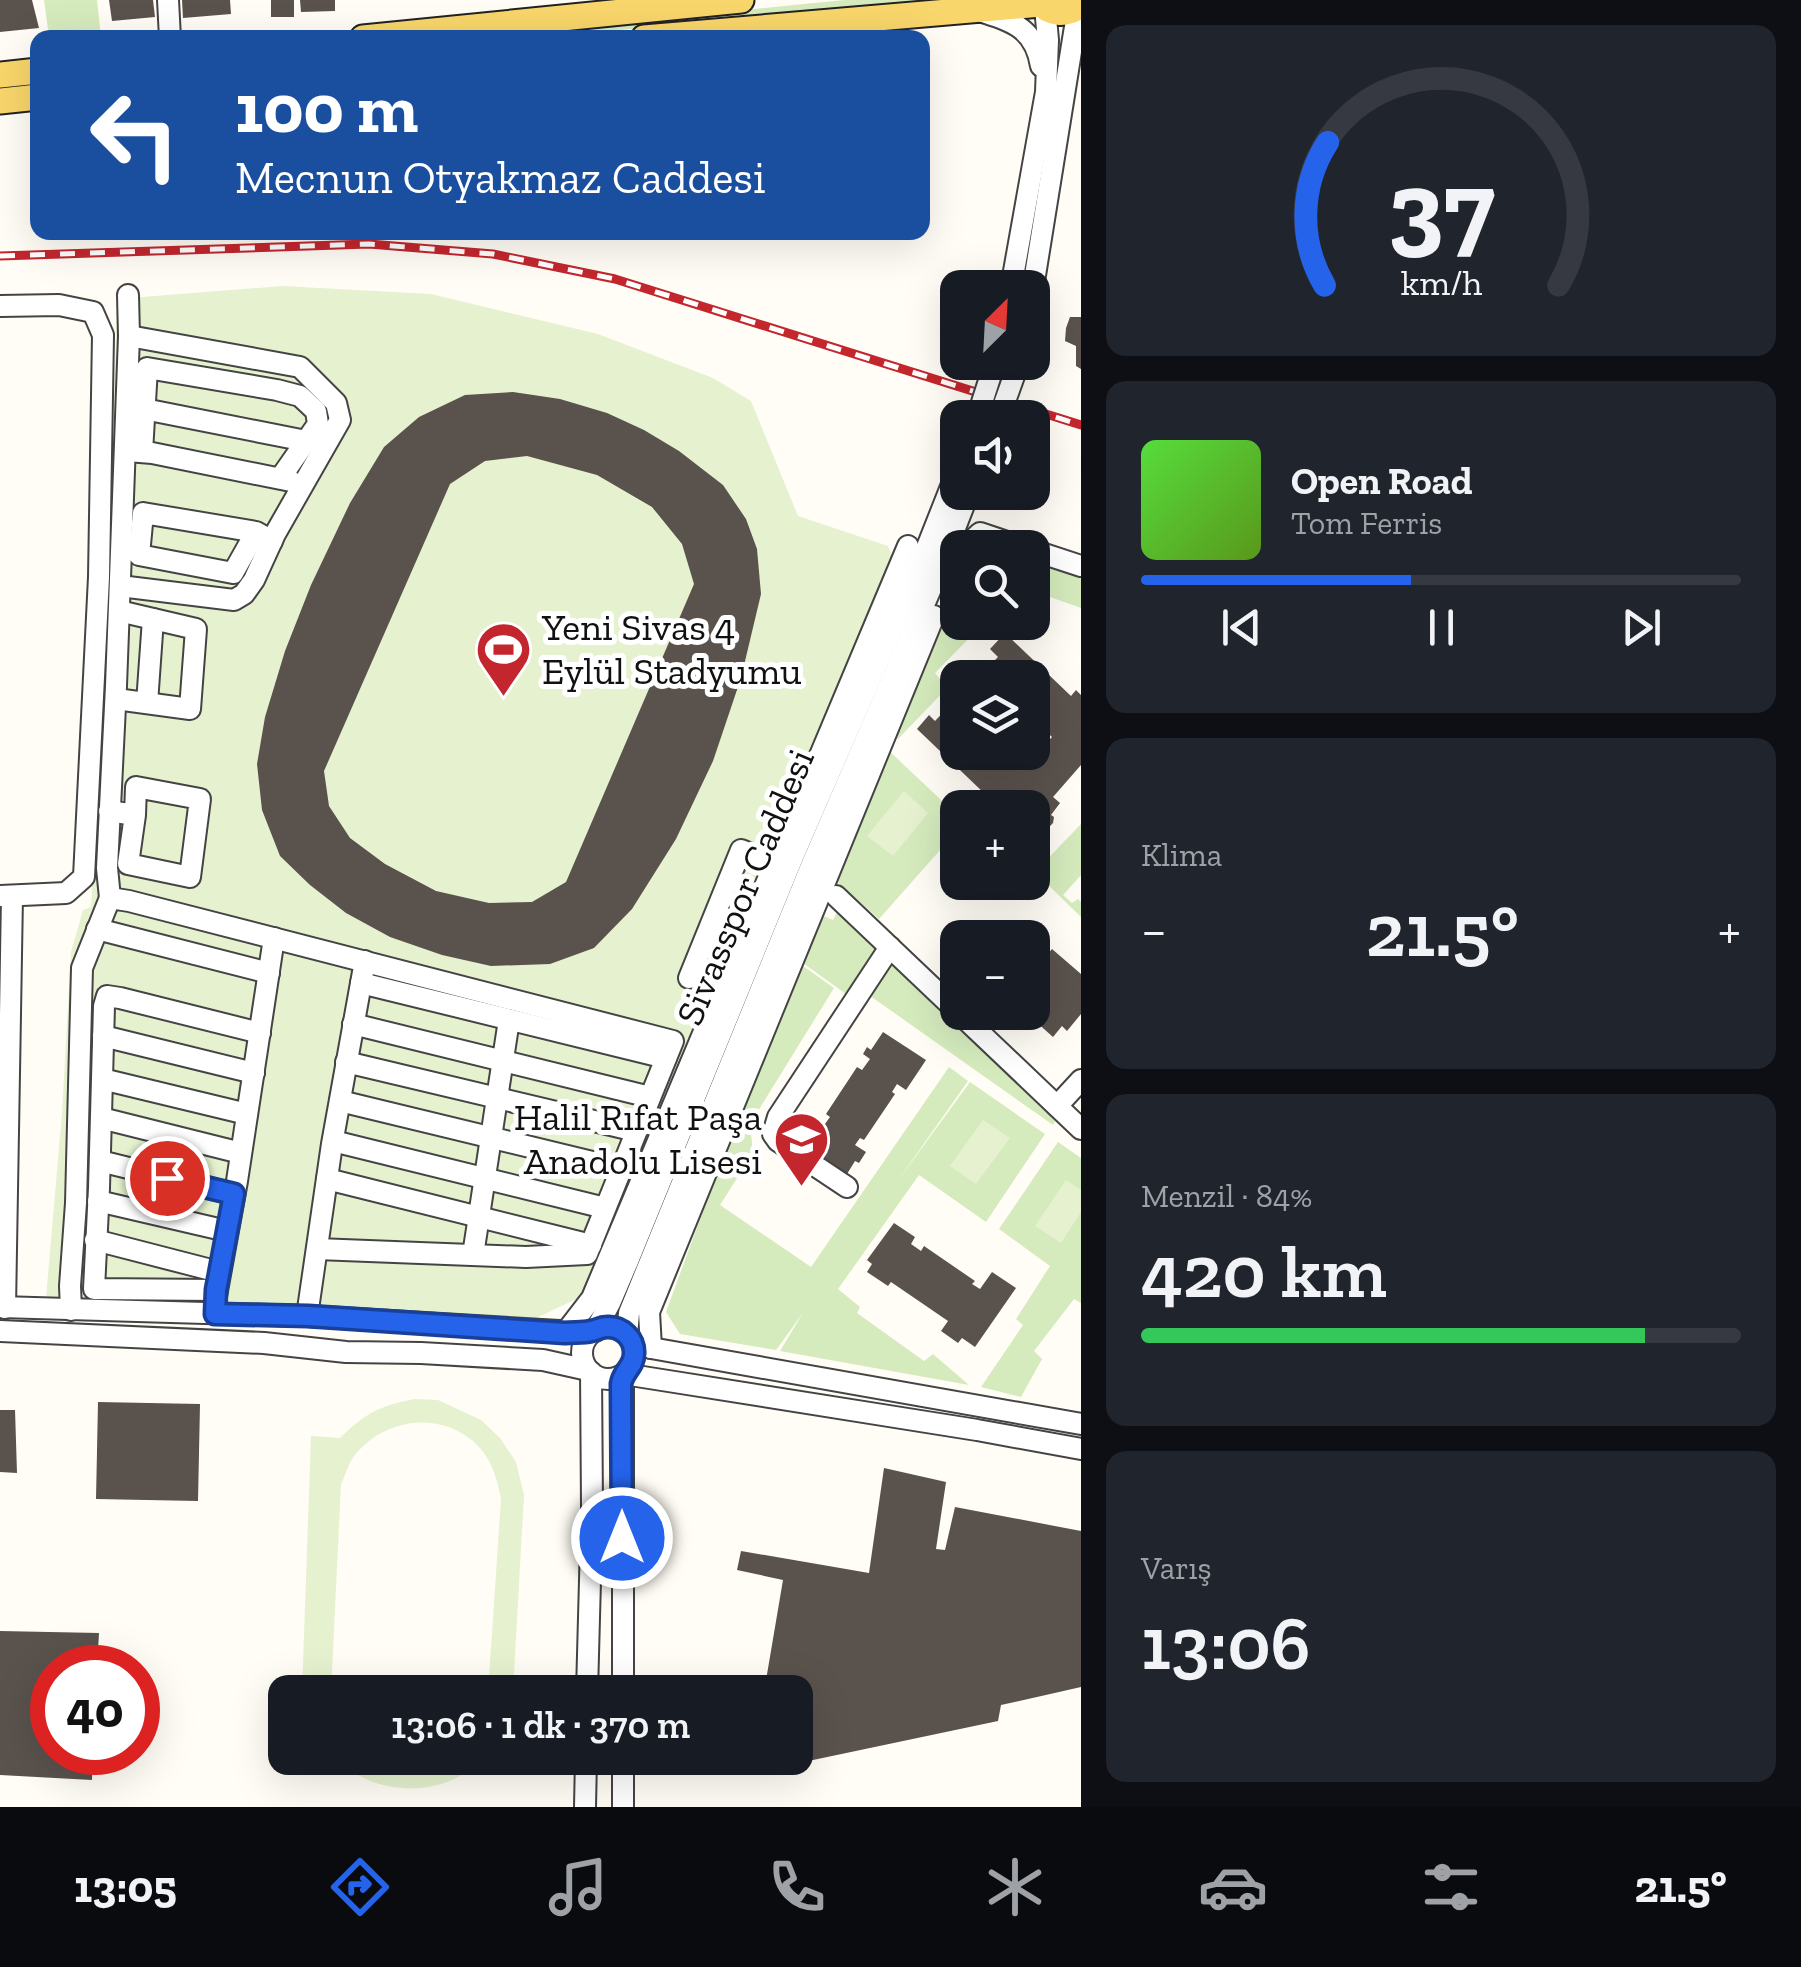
<!DOCTYPE html>
<html lang="tr">
<head>
<meta charset="utf-8">
<style>
	:root { --surface:#171b24; --page:#20242c; --text:#f1f3f6; --muted:#9ea1a6; --line:#363941; --accent:#2563eb }
	body { margin:0; font-family:"Zilla Slab",serif; background:var(--page); color:var(--text); height:100vh; display:flex; flex-direction:column; font-size:38px; white-space:nowrap }
	* { box-sizing:border-box; margin:0 }
	p { font-size:32px; color:var(--muted) }
	.icon { flex:none; width:55px; height:55px; fill:none; stroke:currentColor; stroke-width:2; stroke-linecap:round; stroke-linejoin:round }
	.map { position:relative; flex:1; overflow:hidden }
	.side { display:flex; flex-direction:column; gap:25px; padding:25px; background:#0d0f14; width:720px }
	.side>* { flex:none }
	.hud { position:absolute; left:30px; top:30px; width:900px; height:210px; border-radius:20px; box-shadow:0 10px 40px #0002; background:#1a4fa0; color:#fff; overflow:hidden }
	.needle { width:65px; rotate:24deg }
	.fabs { position:absolute; left:940px; top:270px; display:grid; gap:20px }
	.fabs a { display:grid; place-items:center; width:110px; height:110px; border-radius:20px; background:var(--surface); box-shadow:0 10px 40px #0002; font-size:50px }
	.speed { position:absolute; left:30px; top:1645px; display:flex; gap:20px; font-size:50px; font-weight:700; text-align:center }
	.speed>* { display:grid; place-content:center; width:130px; height:130px; border-radius:50%; background:var(--surface); box-shadow:0 10px 40px #0002; line-height:1 }
	.speed .limit { border:15px solid #d22; background:#fff; color:#111 }
	.pin { position:absolute; display:grid; place-items:center; width:85px; height:85px; color:#fff; margin:-42px; border:5px solid #fff; border-radius:50%; box-shadow:0 2px 10px #0007 }
	.me { position:absolute; width:110px; margin:-55px; rotate:0deg; stroke-linejoin:round; filter:drop-shadow(0 0 8px #0008) }
	.turn { display:flex; align-items:center; gap:35px; height:210px; padding:0 40px; font-size:45px }
	.turn .icon { width:130px; height:130px; stroke-width:2.5 }
	.turn b { display:block; font-size:70px; line-height:85px }
	.big { font-size:75px; font-weight:600; line-height:1.1 }
	.side .card { flex:1; display:flex; flex-direction:column; justify-content:center; gap:15px; min-width:0; padding:0 35px; border-radius:20px; background:var(--page) }
	.side .dial { align-items:center; gap:0 }
	.dial svg { height:260px; overflow:visible; fill:none; stroke:var(--line); stroke-width:7; stroke-linecap:round; text-anchor:middle }
	.dial text { fill:var(--text); stroke:none }
	.song { display:flex; align-items:center; gap:30px }
	.cover { width:120px; height:120px; border-radius:15px; background:linear-gradient(135deg,hsl(110 70% 55%),hsl(90 70% 35%)) }
	.played { height:10px; border-radius:5px; background:linear-gradient(90deg,var(--accent) 45%,var(--line) 45%) }
	.keys { display:flex; justify-content:space-around; direction:ltr }
	.heat { display:flex; justify-content:space-between; align-items:center; font-size:55px; direction:ltr }
	.charge { height:15px; border-radius:8px; background:linear-gradient(90deg,#34c759 84%,var(--line) 0) }
	.trip { position:absolute; left:268px; top:1675px; width:545px; height:100px; border-radius:20px; background:var(--surface); box-shadow:0 10px 40px #0002; font-weight:600; line-height:100px; text-align:center }
	.tabs { display:flex; height:160px; justify-content:space-around; align-items:center; background:#090b0e; color:var(--muted) }
	.tabs .icon { width:70px; height:70px }
	.tabs .current { color:var(--accent) }
	.tabs b { font-size:45px; color:var(--text) }
	main { display:flex; flex:1; min-height:0 }
	.map>svg:first-child { display:block }
</style>
</head>
<body>
<main>
<div class="map">
<svg width="1081" height="1807" viewBox="0 0 1081 1807">
	<rect width="100%" height="100%" fill="#fffdf5"/>
	<g fill="#d5ebbd">
		<polygon points="44,0 97,0 101,37 49,37"/>
		<path d="M844,0H1006C933,4 859,6 786,14C680,24 574,37 467,38Z"/>
		<polygon points="1033,560 1081,577 1081,608 1033,591"/>
		<polygon points="957,568 958,622 984,623 935,673 947,688 898,739 892,732"/>
		<polygon points="887,749 957,815 957,831 879,919 833,878"/>
		<polygon points="1081,824 1081,875 1063,895 1072,903 1078,899 1081,902 1081,917 1035,872"/>
		<polygon points="838,910 880,951 850,997 803,963 824,916 833,920"/>
		<polygon points="893,955 1059,1114 1053,1125 866,993"/>
		<polygon points="803,966 834,988 750,1124 753,1153 720,1205 811,1267 949,1067 968,1081 897,1182 970,1082 1045,1134 986,1222 919,1175 838,1289 860,1307 857,1313 924,1361 933,1354 969,1385 780,1351 803,1313 776,1350 680,1334 666,1312 707,1200"/>
		<polygon points="1058,1142 1081,1158 1081,1303 1074,1299 1034,1351 1042,1359 1021,1397 981,1387 1023,1325 1016,1319 1050,1266 999,1229"/>
	</g>
	<g fill="#e6f2cf">
		<polygon points="283,286 431,294 598,334 713,378 751,401 798,516 888,546 895,564 593,1291 530,1321 46,1298 62,1113 71,952 83,910 91,907 111,499 117,299"/>
		<polygon points="904,791 928,813 893,856 867,836"/>
		<polygon points="983,1120 1010,1138 976,1184 950,1166"/>
		<polygon points="1066,1180 1081,1190 1081,1212 1061,1243 1035,1226"/>
		<path d="M415,1399L438,1400L481,1420L500,1438L516,1462L524,1495L513,1692H488L501,1499C497,1478 491,1457 474,1442C438,1410 383,1419 354,1456C348,1464 345,1476 341,1485L331,1692H302L311,1436L340,1438C364,1414 381,1405 415,1399Z"/>
		<path d="M337,1758H377L401,1765L425,1763L442,1758H482C448,1799 372,1798 337,1758Z"/>
	</g>
	<g fill="#5a524d" fill-rule="evenodd">
		<polygon points="0,0 32,0 39,28 0,32"/>
		<polygon points="109,0 153,0 155,17 112,21"/>
		<polygon points="182,0 230,0 231,14 183,18"/>
		<rect x="271" y="0" width="23" height="17"/>
		<polygon points="300,0 335,0 335,11 301,12"/>
		<polygon points="1070,317 1081,317 1081,369 1076,366 1076,346 1065,341 1066,328"/>
		<path d="M513,392L560,399L607,413L644,430L679,451L723,485L746,519L757,549L761,594L741,678L713,761L676,839L632,909L594,948L550,964L491,966L442,955L390,937L346,913L310,885L280,856L262,810L257,764L265,717L285,651L311,585L350,503L384,447L419,417L465,395ZM527,456L597,475L652,507L682,544L694,584L566,882L532,902L489,903L436,891L385,864L350,838L329,806L324,771L450,484L485,461Z"/>
		<polygon points="1005,633 1071,696 1076,690 1081,695 1081,765 1053,797 1060,803 1051,815 1054,817 1053,823 1048,828 1040,826 1032,834 1032,808 990,808 980,798 985,794 917,729 929,715 935,721 951,704 958,710 958,752 1002,752 1021,770 1052,737 1032,718 1032,678 991,678 984,671 998,657 990,649"/>
		<polygon points="1052,949 1081,974 1081,1014 1067,1031 1062,1026 1053,1037 1025,1012 1032,1012 1032,972"/>
		<polygon points="883,1032 926,1060 906,1090 897,1084 892,1092 895,1094 864,1140 860,1138 855,1145 866,1152 859,1163 855,1161 847,1174 791,1136 804,1116 822,1128 830,1117 826,1114 857,1067 862,1070 870,1059 863,1054 867,1047 871,1050"/>
		<polygon points="894,1223 915,1237 911,1244 921,1251 924,1246 975,1281 972,1284 980,1289 992,1272 1016,1288 975,1347 962,1338 958,1343 941,1331 948,1321 891,1282 888,1286 867,1272 872,1264 867,1260"/>
		<polygon points="98,1402 200,1404 198,1501 96,1499"/>
		<polygon points="0,1410 15,1410 17,1473 0,1472"/>
		<polygon points="884,1468 946,1482 936,1549 945,1550 955,1507 1081,1531 1081,1687 1001,1705 998,1721 756,1772 753,1758 795,1758 795,1692 764,1692 783,1580 737,1570 741,1551 869,1573"/>
		<polygon points="0,1631 99,1633 97,1668 52,1668 52,1752 93,1752 92,1780 0,1775"/>
	</g>
	<g fill="none" stroke-linecap="round" stroke-linejoin="round">
		<defs>
			<g id="minor">
				<polyline points="168,0 170,38"/>
				<path d="M979,11C1012,21 1035,28 1041,66"/>
				<polyline points="1011,288 1046,92 1048,40 1045,7"/>
				<polyline points="1032,294 1078,8"/>
				<polyline points="0,306 59,305 93,312 103,335 99,577 84,877 66,893 0,896"/>
				<polyline points="144,409 306,441"/>
				<polyline points="128,451 152,453 291,481"/>
				<polyline points="142,452 147,368 277,390 300,396 316,411 318,424 281,477"/>
				<polyline points="256,532 233,573 139,555 143,513 256,532 272,541"/>
				<polyline points="964,548 980,533 1025,548"/>
				<polyline points="1032,550 1081,566"/>
				<polyline points="120,586 234,600 244,594 254,580 275,534 340,420 336,403 300,367 129,336"/>
				<polyline points="116,699 190,709 196,629 119,611"/>
				<polyline points="147,703 153,619"/>
				<polyline points="109,811 135,815 136,787 200,799 190,877 128,864 135,815"/>
				<polyline points="836,896 958,1012"/>
				<polyline points="110,898 107,868 116,686 129,336 128,295"/>
				<polyline points="97,929 269,973"/>
				<polyline points="689,978 741,850 774,863"/>
				<polyline points="361,983 666,1058"/>
				<polyline points="958,1012 1081,1129"/>
				<polyline points="353,1024 650,1097"/>
				<polyline points="103,1036 254,1073"/>
				<polyline points="346,1062 636,1131"/>
				<polyline points="102,1079 247,1114"/>
				<polyline points="340,1101 621,1169"/>
				<polyline points="1057,1106 1081,1080"/>
				<polyline points="101,1118 241,1153"/>
				<polyline points="333,1141 605,1208"/>
				<polyline points="100,1161 234,1194"/>
				<polyline points="327,1179 591,1245"/>
				<polyline points="847,1187 778,1141 773,1134 778,1117 890,947"/>
				<polyline points="98,1201 227,1231"/>
				<polyline points="95,1240 219,1272"/>
				<polyline points="473,1255 509,1020"/>
				<polyline points="216,1290 94,1289 99,1188 104,1006 107,996 120,998 260,1033"/>
				<polyline points="215,1302 237,1181 274,938"/>
				<polyline points="0,1307 307,1316 577,1332"/>
				<polyline points="5,1308 12,896"/>
				<polyline points="71,1310 70,1286 76,1203 82,968 110,898 129,901 673,1041 587,1254 526,1257 317,1249"/>
				<polyline points="307,1316 332,1144 365,961"/>
				<circle cx="608" cy="1353" r="26"/>
				<polyline points="0,1331 264,1343 346,1352 421,1353 543,1360 588,1370"/>
				<polyline points="595,1331 610,1303 628,1261 793,857 918,570 958,469"/>
				<polyline points="565,1333 592,1298 908,546"/>
				<polyline points="627,1335 629,1313 811,866 936,577 969,492"/>
				<polyline points="641,1344 651,1348 1081,1424"/>
				<polyline points="651,1348 649,1312 934,616"/>
				<polyline points="624,1374 977,1430 1081,1449"/>
				<polyline points="623,1375 623,1692"/>
				<polyline points="587,1692 592,1506 591,1372"/>
				<polyline points="623,1758 623,1807"/>
				<polyline points="585,1807 586,1758"/>
			</g>
			<g id="major">
				<path d="M1037,0C1050,15 1066,16 1081,5"/>
				<polyline points="363,38 741,0"/>
				<polyline points="644,38 1041,4"/>
				<polyline points="0,75 38,71"/>
				<polyline points="0,101 38,97"/>
			</g>
		</defs>
		<use href="#minor" stroke="#444" stroke-width="24"/>
		<use href="#major" stroke="#222" stroke-width="29"/>
		<use href="#minor" stroke="#fff" stroke-width="20"/>
		<use href="#major" stroke="#f9d66b" stroke-width="25"/>
		<defs>
			<polyline id="rail" points="0,256 369,244 493,254 615,279 1081,425"/>
		</defs>
		<use href="#rail" stroke="#c4262e" stroke-width="9"/>
		<use href="#rail" stroke="#fff" stroke-width="5" stroke-dasharray="15" stroke-linecap="butt"/>
		<defs>
			<g id="minor-bridge">
				<polyline points="977,418 995,362"/>
				<polyline points="999,418 1019,362"/>
			</g>
		</defs>
		<use href="#minor-bridge" stroke="#444" stroke-width="24" stroke-linecap="butt"/>
		<use href="#minor-bridge" stroke="#fff" stroke-width="20"/>
	</g>
	<g fill="none" stroke-linecap="round" stroke-linejoin="round">
		<defs>
			<path id="route" d="M167,1178L234,1194L216,1290L215,1314L308,1316L565,1333C574,1332 583,1333 591,1331C599,1330 599,1327 607,1327C622,1326 635,1339 634,1354C634,1367 623,1371 621,1384L622,1538"/>
		</defs>
		<use href="#route" stroke="#184099" stroke-width="25"/>
		<use href="#route" stroke="#2563eb" stroke-width="18"/>
	</g>
	<defs>
		<symbol id="stadium-pin" viewBox="-11 -11 22 30"><path d="M0 17L-7.5 6A9.5 9.5 0 1 1 7.5 6Z" fill="#c4262e" stroke="#fff"/><path d="M0-5a6.5 5 0 1 0 0 10a6.5 5 0 1 0 0-10ZM-3.5-1.8h7v3.6h-7Z" fill="#fff"/></symbol>
		<symbol id="school-pin" viewBox="-11 -11 22 30"><path d="M0 17L-7.5 6A9.5 9.5 0 1 1 7.5 6Z" fill="#c4262e" stroke="#fff"/><path d="M0-5L7-2L0 1L-7-2ZM-4 1L0 2.5L4 1V4Q0 6-4 4Z" fill="#fff"/></symbol>
	</defs>
	<g fill-rule="evenodd">
		<use href="#stadium-pin" x="472" y="618" width="63" height="86"/>
		<use href="#school-pin" x="770" y="1108" width="63" height="86"/>
	</g>
	<g text-anchor="middle" stroke-width="10" stroke-linejoin="round" paint-order="stroke">
		<g font-size="38" fill="#111" stroke="#fff" text-anchor="start">
			<text x="542" y="640">Yeni Sivas 4<tspan x="542" dy="44">Eylül Stadyumu</tspan></text>
			<text x="762" y="1130" text-anchor="end">Halil Rıfat Paşa<tspan x="762" dy="44">Anadolu Lisesi</tspan></text>
		</g>
		<g font-size="38" fill="#111" stroke="#fff">
			<text transform="translate(745 887) rotate(-67)" y="13">Sivasspor Caddesi</text>
		</g>
	</g>
</svg>
<div class="fabs">
<a><svg class="needle" viewBox="-14 -14 28 28"><path d="M0-13l5 13h-10z" fill="#e53935"/><path d="M0 13l5-13h-10z" fill="#9ea1a6"/></svg></a>
<a><svg class="icon" aria-label="sound" viewBox="0 0 24 24"><path d="M4 9h4l5-4v14l-5-4H4zM17 9q2 3 0 6"/></svg></a>
<a><svg class="icon" aria-label="search" viewBox="0 0 24 24"><circle cx="10" cy="10" r="6"/><path d="M15 15l6 6"/></svg></a>
<a><svg class="icon" aria-label="layers" viewBox="0 0 24 24"><path d="M12 4l9 5-9 5-9-5zM3 14l9 5 9-5"/></svg></a>
<a>+</a>
<a>−</a>
</div>
<div class="speed"><div class="limit">40</div></div>
<div class="pin" style="left:167px;top:1178px;background:#d93025"><svg class="icon" aria-label="arrive" viewBox="0 0 24 24"><path d="M6 21V4h12l-3 4 3 4H6"/></svg></div>
<svg class="me" style="left:622px;top:1538px" viewBox="-20 -20 40 40"><circle r="17" fill="#2563eb" stroke="#fff" stroke-width="3"/><path d="M0-11L8 9 0 5-8 9z" fill="#fff"/></svg>
<div class="trip">13:06 · 1 dk · 370 m</div>
<div class="hud">
<div class="turn"><svg class="icon" aria-label="left" viewBox="0 0 24 24"><path d="M17 20v-9H6M10 6l-5 5 5 5"/></svg><div><b>100 m</b>Mecnun Otyakmaz Caddesi</div></div>
</div>
</div>
<section class="side">
<div class="card dial"><svg viewBox="0 0 100 80">
<path d="M14 69A42 42 0 1 1 86 69"/>
<path d="M14 69A42 42 0 0 1 15 25" stroke="#2563eb"/>
<text x="50" y="56" font-size="32" font-weight="700">37</text>
<text x="50" y="72" font-size="11">km/h</text>
</svg></div>
<div class="card">
<div class="song"><i class="cover"></i><div><b>Open Road</b><p>Tom Ferris</p></div></div>
<div class="played"></div>
<div class="keys"><svg class="icon" aria-label="previous" viewBox="0 0 24 24"><path d="M18 5L8 12l10 7zM5 5v14"/></svg><svg class="icon" aria-label="pause" viewBox="0 0 24 24"><path d="M8 5v14M16 5v14"/></svg><svg class="icon" aria-label="next" viewBox="0 0 24 24"><path d="M6 5l10 7-10 7zM19 5v14"/></svg></div>
</div>
<div class="card"><p>Klima</p>
<div class="heat"><a>−</a><b class="big">21.5°</b><a>+</a></div>
</div>
<div class="card"><p>Menzil · 84%</p><b class="big">420 km</b><div class="charge"></div></div>
<div class="card"><p>Varış</p><b class="big">13:06</b></div>
</section>
</main>
<nav class="tabs">
<b>13:05</b>
<svg class="icon current" aria-label="directions" viewBox="0 0 24 24"><path d="M12 3l9 9-9 9-9-9zM9 14v-3h6M13 9l2 2-2 2"/></svg>
<svg class="icon" aria-label="music" viewBox="0 0 24 24"><path d="M9 18V5l10-2v13"/><circle cx="6" cy="18" r="3"/><circle cx="16" cy="16" r="3"/></svg>
<svg class="icon" aria-label="phone" viewBox="0 0 24 24"><path d="M5 4h4l2 5-3 2q2 4 5 5l2-3 5 2v4C11 20 4 13 5 4z"/></svg>
<svg class="icon" aria-label="climate" viewBox="0 0 24 24"><path d="M12 3v18M4 7l16 10M4 17L20 7"/></svg>
<svg class="icon" aria-label="car" viewBox="0 0 24 24"><path d="M5 17H2v-5l4-1 3-4h7l3 4 3 1v5h-3M9 17h6M6 11h13"/><circle cx="7" cy="17" r="2"/><circle cx="17" cy="17" r="2"/></svg>
<svg class="icon" aria-label="filters" viewBox="0 0 24 24"><path d="M4 7h16M4 17h16"/><circle cx="9" cy="7" r="2"/><circle cx="15" cy="17" r="2"/></svg>
<b>21.5°</b>
</nav>
</body>
</html>
